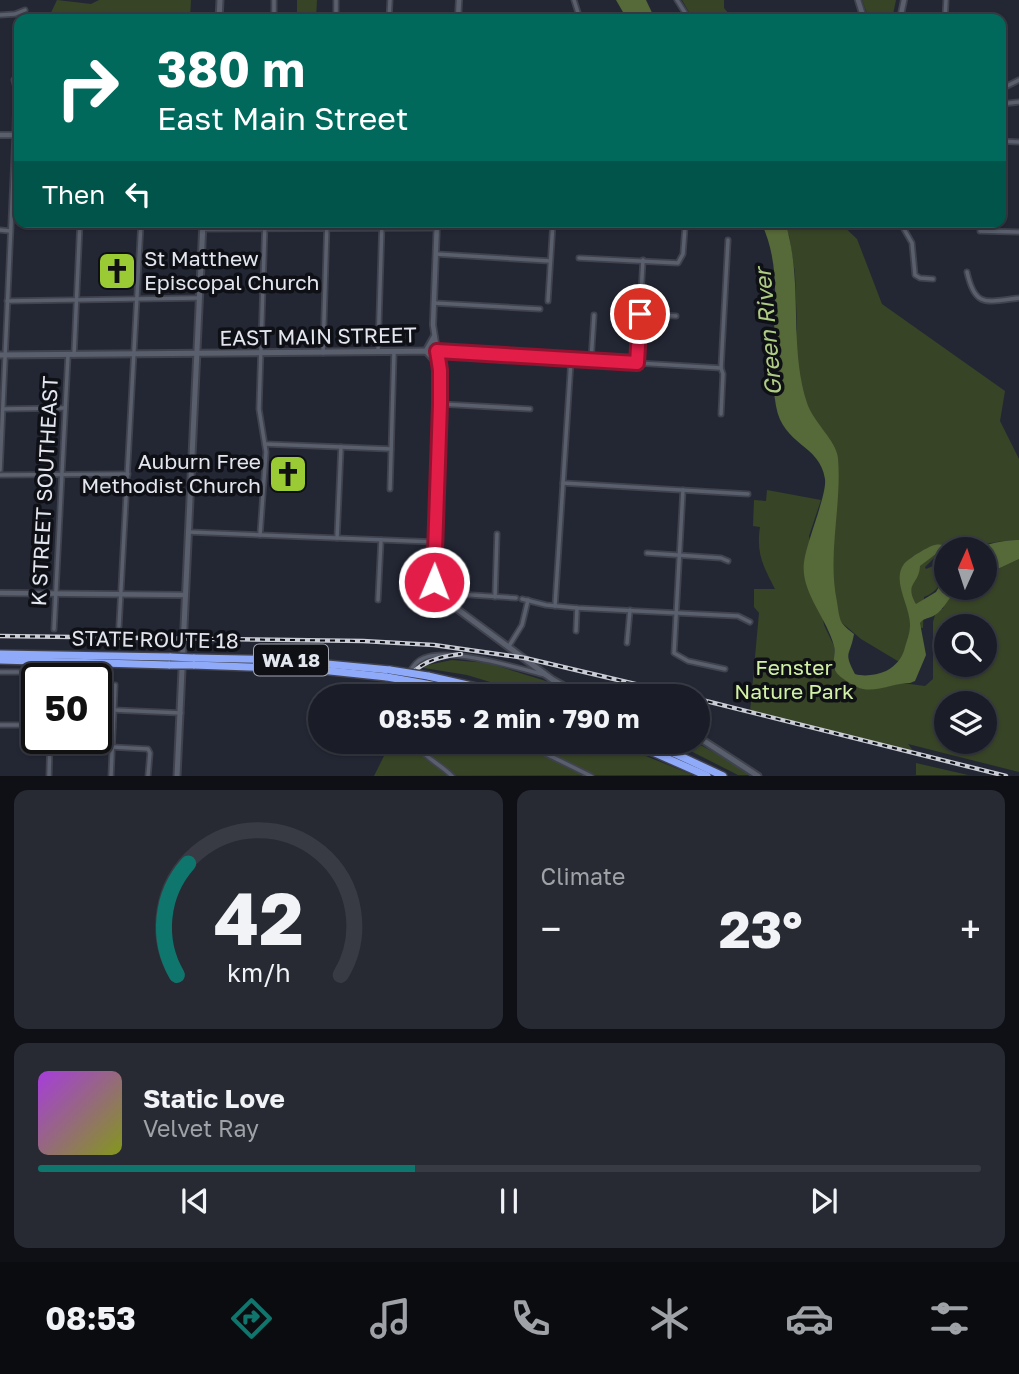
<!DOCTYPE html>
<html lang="en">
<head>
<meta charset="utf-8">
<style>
	:root { --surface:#1a1d27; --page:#272a33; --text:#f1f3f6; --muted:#9fa2a7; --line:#383b44; --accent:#0f766e }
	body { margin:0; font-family:"Golos Text",sans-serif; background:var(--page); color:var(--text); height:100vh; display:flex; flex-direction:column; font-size:26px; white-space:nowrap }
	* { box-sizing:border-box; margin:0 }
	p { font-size:23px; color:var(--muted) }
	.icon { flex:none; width:38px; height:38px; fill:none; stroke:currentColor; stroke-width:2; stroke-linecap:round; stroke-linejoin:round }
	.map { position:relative; height:776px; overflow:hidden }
	.drawer { display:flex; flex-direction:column; gap:14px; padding:14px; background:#0e1015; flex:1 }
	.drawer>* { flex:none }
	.guide { position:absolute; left:14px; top:14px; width:992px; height:214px; border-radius:14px; box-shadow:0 2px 5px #0004,0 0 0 2px var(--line); background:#00695c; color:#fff; overflow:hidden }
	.needle { width:46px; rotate:3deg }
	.fabs { position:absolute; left:934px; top:537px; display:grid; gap:14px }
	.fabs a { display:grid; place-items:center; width:63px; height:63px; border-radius:50%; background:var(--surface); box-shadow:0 2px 5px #0004,0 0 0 2px var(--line); font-size:35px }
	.speed { position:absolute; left:21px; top:663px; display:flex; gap:14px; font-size:35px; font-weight:700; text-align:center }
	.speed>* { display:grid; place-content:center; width:91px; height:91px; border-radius:50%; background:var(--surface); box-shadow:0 2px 5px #0004,0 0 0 2px var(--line); line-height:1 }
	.speed .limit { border:4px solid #111; border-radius:10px; background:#fff; color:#111 }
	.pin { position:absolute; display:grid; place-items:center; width:60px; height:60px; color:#fff; margin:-30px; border:4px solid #fff; border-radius:50%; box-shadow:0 2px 7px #0007 }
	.me { position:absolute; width:77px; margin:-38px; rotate:1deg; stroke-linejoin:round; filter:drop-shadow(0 0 5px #0008) }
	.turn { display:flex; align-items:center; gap:24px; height:147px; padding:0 28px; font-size:32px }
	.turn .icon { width:91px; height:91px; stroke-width:2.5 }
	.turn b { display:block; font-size:49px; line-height:60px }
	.then { display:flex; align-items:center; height:66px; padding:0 28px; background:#0003; gap:14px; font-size:26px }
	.big { font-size:52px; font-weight:700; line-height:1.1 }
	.drawer .card { flex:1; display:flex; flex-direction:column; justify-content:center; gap:10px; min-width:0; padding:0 24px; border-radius:14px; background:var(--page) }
	.drawer .dial { align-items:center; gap:0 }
	.dial svg { height:182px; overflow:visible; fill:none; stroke:var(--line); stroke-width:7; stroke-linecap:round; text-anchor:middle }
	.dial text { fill:var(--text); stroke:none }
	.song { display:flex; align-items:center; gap:21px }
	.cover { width:84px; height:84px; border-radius:10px; background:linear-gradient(135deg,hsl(280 70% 55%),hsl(70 70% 35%)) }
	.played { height:7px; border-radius:4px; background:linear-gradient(90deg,var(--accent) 40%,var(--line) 40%) }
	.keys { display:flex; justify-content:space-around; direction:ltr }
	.heat { display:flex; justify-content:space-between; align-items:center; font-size:38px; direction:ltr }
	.drawer .tiles { flex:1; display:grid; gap:14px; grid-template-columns:1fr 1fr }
	.card:last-child { grid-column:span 2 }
	.trip { position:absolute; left:308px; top:684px; width:402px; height:70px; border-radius:35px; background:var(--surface); box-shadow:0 2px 5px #0004,0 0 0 2px var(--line); font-weight:700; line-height:70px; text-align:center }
	.dock { display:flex; height:112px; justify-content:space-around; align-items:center; background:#0a0c10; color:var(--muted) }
	.dock .icon { width:49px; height:49px }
	.dock .on { color:var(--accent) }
	.dock b { font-size:32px; color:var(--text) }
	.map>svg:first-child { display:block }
</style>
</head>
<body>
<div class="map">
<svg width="1019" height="776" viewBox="0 0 1019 776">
	<rect width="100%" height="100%" fill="#232734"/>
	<g fill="#384426" fill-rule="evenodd">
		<polygon points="57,0 91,4 99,0 191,0 190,19 48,19"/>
		<polygon points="297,0 317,0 316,18 297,17"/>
		<polygon points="682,0 724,0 724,8 733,19 693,19"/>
		<polygon points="862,0 896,0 892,19 869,19"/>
		<path d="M776,222H839L857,239L882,304L1005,391L1000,421L1019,459V540C994,540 971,549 947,550V553L935,557L925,567L926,569L938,564H947C947,577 937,593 924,597L923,628L914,627L901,663L861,639L841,622L826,585L838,478L787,403L797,329L795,273L789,235Z"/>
		<path d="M767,490L821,500L809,536L824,625L834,646V669L837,673L862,689L886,687L902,683L925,686L933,679V622L937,608L943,609L947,588H985V575L1019,559V772L908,744L915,753L750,712L759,613L754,607V589H775C763,565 756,554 760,527L753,526L754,500L766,501ZM947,626H985V665H947ZM947,704H985V742H947Z"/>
		<polygon points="452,660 488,663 549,682 578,696 537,696 467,675 418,667"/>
		<polygon points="417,742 611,742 693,775 374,776 388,748 411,744 416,746"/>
		<polygon points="673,742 695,742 755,775 738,775"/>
		<polygon points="916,763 968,775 916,775"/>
	</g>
	<g fill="#566939">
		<polygon points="616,0 646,0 655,19 627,19"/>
		<path d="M761,222H785C804,281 788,344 807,403C813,422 836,440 838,458C842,507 827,554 837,602C838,608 839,618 842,623C845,627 850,631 854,634C850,657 843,651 855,674C864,677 877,675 886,671C896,666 903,657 905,647C907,640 910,633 910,626C911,607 891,581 904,564C909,558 929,546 935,545C944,543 952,549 961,549C981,549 998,539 1019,540V559L985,575V550H941L920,566C919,585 904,583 916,604L936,592L945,577L947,588H960C949,595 945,609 935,615C929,619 925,617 920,623L926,655L915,681L910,683C895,683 878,692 863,689C856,688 839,677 836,672C831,665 836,654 834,646C827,618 800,592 804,562C807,540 827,495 825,479C820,444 783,446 776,406C765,345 789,281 761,222Z"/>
	</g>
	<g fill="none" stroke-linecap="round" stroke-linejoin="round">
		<defs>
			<g id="minor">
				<polyline points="574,0 580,19"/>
				<polyline points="677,0 689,19"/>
				<polyline points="0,15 15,14 25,10"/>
				<polyline points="274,19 274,0"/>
				<polyline points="336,19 336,0"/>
				<polyline points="389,19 390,0"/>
				<polyline points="945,19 946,0"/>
				<polyline points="1001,89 1019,80"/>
				<polyline points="1001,104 1019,102"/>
				<polyline points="1001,141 1019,142"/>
				<polyline points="900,222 912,243 915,275 920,278 933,279"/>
				<polyline points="202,229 437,228"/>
				<polyline points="0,230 10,231"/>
				<polyline points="980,231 1019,232"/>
				<polyline points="436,254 550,261"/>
				<polyline points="579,258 678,263 683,254 685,227"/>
				<path d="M967,272C975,308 986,302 1019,298"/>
				<polyline points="7,301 198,298"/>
				<polyline points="548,301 553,222"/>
				<polyline points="434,303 540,309"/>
				<polyline points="640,314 676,316"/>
				<polyline points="437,351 721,368"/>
				<polyline points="378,352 382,222"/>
				<polyline points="323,353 327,222"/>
				<polyline points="74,355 80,222"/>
				<polyline points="591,361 594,315"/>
				<polyline points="637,363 643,260"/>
				<polyline points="441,404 530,409"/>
				<polyline points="3,409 65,408"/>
				<polyline points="721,414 723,374 721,368 728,240"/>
				<polyline points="265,444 391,449"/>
				<polyline points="0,470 15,135 16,88 14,80"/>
				<polyline points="0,475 128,474"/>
				<polyline points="563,483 748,494"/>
				<polyline points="390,489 394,352"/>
				<polyline points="683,490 674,653 688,661 725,669"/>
				<polyline points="189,532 435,542"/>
				<polyline points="260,535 266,452 259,409 265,222"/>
				<polyline points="337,538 341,447"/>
				<polyline points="647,553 721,558 728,561"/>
				<polyline points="442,593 516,598"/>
				<polyline points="495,597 497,534"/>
				<polyline points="522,599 546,605 577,608 738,616 750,622"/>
				<polyline points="378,600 381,540"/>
				<polyline points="555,606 571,360"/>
				<polyline points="119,626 141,222"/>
				<polyline points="54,629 68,355"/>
				<polyline points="576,631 577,608"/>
				<polyline points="627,643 630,610"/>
				<polyline points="509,646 522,625 528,600"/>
				<polyline points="0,672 51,672 51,679"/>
				<path d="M409,674C412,667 416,661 424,658C450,647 518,668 545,675"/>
				<polyline points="405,696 407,681"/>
				<polyline points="114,710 181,713"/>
				<polyline points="0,725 37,725"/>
				<polyline points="96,727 113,727"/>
				<path d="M417,742V746C426,758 441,765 452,776"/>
				<polyline points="522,742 591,776"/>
				<polyline points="112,747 148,749 150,753 148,776"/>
				<polyline points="49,776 50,738"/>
				<polyline points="111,776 115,685"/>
			</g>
			<g id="tertiary">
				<polyline points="858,0 864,19"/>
				<polyline points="458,19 459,0"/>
				<polyline points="900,19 904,0"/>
				<polyline points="0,135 19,135"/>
				<polyline points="437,222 433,325 437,351"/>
				<polyline points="0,593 185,595"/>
			</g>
			<g id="secondary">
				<polyline points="219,19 220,0"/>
				<polyline points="434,337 426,351 439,365"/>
				<polyline points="0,355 437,351 440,370 440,404 434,572 436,589 449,603 553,680 569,689 594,696"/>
				<polyline points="698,737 758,776"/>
				<polyline points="177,776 203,222"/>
			</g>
			<g id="motorway">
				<polyline points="0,654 171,657"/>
				<polyline points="193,658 285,660 390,670"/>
				<polyline points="0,660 170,665"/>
				<polyline points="193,665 311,669 387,677"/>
				<polyline points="428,676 516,696"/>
				<polyline points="426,684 487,696"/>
				<polyline points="630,742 707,776"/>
				<polyline points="650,742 723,776"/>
			</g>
		</defs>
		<use href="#minor" stroke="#40434e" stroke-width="7"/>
		<use href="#tertiary" stroke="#40434e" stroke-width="8"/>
		<use href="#secondary" stroke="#40434e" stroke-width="9"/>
		<use href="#motorway" stroke="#40434e" stroke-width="10"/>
		<use href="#minor" stroke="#5a5f6d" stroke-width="3.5"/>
		<use href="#tertiary" stroke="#5a5f6d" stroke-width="4.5"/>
		<use href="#secondary" stroke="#5a5f6d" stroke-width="5"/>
		<use href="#motorway" stroke="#90aafa" stroke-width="7"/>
		<defs>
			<g id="rail">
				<polyline points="0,636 363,641 434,645 525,658 686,696"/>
				<path d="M394,696C412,667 427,658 461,654"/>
				<polyline points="698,699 1006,776"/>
			</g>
		</defs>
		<use href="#rail" stroke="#c9ccd5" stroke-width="4.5"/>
		<use href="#rail" stroke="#0e1016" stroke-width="2" stroke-dasharray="5" stroke-linecap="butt"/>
		<defs>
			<g id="motorway-bridge">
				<polyline points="171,657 193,658"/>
				<polyline points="170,665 193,665"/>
				<polyline points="390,670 428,676"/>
				<polyline points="387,677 426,684"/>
			</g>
		</defs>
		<use href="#motorway-bridge" stroke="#40434e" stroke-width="10" stroke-linecap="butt"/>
		<use href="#motorway-bridge" stroke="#90aafa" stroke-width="7"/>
	</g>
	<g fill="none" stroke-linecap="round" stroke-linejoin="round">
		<defs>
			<polyline id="route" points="434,582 440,404 440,370 437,351 637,363 640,314"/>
		</defs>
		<use href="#route" stroke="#92132f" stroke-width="18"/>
		<use href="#route" stroke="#e11d48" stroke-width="12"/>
	</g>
	<defs>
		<symbol id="church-square" viewBox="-11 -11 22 22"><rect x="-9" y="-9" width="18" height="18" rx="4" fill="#9acb34" stroke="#0e1016"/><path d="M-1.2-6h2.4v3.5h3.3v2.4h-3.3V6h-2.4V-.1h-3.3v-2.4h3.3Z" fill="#111"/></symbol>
	</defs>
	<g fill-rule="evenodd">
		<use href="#church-square" x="95" y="249" width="44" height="44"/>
		<use href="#church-square" x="266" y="452" width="44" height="44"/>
	</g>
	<g text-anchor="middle" stroke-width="7" stroke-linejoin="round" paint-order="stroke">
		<rect fill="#0e1016" stroke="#a3a6ae" stroke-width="2" x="254" y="644.5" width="74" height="31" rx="5"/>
		<g font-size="19" font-weight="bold" fill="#e3e6ef">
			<text x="291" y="667">WA 18</text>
		</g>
		<g font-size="21" fill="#e3e6ef" stroke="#0e1016" text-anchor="start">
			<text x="144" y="266">St Matthew<tspan x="144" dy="24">Episcopal Church</tspan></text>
			<text x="261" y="469" text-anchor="end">Auburn Free<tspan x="261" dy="24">Methodist Church</tspan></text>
		</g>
		<g font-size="21" fill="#e3e6ef" stroke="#0e1016">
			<text transform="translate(318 337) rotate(-1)" y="7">EAST MAIN STREET</text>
			<text transform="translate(45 491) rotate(-87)" y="7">K STREET SOUTHEAST</text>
			<text transform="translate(155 640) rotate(1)" y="7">STATE ROUTE 18</text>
		</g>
		<g font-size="21" fill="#d2f1a4" stroke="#0e1016">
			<text x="794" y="675">Fenster<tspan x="794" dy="24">Nature Park</tspan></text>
		</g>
		<g font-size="23" font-style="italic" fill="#afcd82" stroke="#0e1016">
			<text transform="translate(768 332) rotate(-95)" y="8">Green River</text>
		</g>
	</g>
</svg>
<div class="fabs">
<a><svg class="needle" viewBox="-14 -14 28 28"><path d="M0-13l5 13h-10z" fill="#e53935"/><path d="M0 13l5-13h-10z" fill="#9fa2a7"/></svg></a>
<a><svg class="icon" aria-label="search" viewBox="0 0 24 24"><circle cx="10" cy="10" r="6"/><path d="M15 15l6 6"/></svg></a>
<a><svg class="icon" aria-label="layers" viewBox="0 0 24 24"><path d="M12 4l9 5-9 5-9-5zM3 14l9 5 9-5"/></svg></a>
</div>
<div class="speed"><div class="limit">50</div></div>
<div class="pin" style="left:640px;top:314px;background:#d93025"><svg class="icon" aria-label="arrive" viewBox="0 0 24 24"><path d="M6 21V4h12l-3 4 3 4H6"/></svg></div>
<svg class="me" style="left:434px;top:582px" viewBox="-20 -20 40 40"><circle r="17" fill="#e11d48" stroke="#fff" stroke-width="3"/><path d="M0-11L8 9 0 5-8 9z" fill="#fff"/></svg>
<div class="trip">08:55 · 2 min · 790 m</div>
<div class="guide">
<div class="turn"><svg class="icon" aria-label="right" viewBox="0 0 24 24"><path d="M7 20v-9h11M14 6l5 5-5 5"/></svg><div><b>380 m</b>East Main Street</div></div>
<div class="then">Then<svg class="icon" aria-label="left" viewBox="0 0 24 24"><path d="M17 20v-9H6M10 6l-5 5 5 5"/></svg></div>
</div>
</div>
<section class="drawer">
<div class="tiles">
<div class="card dial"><svg viewBox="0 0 100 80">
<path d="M14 69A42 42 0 1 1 86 69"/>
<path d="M14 69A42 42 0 0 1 19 20" stroke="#0f766e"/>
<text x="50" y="56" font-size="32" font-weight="700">42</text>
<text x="50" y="72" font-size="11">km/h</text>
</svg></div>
<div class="card"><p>Climate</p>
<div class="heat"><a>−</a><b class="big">23°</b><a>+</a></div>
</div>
<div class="card">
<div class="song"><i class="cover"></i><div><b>Static Love</b><p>Velvet Ray</p></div></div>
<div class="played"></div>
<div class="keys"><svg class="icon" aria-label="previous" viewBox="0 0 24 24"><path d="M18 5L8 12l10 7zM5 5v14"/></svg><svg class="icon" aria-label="pause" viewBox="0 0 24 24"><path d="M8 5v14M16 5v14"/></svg><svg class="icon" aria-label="next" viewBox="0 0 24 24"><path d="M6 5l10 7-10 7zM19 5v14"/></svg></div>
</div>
</div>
</section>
<nav class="dock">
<b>08:53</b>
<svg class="icon on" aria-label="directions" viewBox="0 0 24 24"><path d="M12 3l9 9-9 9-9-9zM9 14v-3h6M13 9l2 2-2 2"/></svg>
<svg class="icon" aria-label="music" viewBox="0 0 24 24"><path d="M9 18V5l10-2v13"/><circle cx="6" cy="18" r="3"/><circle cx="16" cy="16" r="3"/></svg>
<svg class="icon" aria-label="phone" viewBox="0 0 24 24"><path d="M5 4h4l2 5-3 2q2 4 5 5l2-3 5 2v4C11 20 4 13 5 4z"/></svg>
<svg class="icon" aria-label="climate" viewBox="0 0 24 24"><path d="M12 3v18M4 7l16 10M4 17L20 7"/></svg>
<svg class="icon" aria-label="car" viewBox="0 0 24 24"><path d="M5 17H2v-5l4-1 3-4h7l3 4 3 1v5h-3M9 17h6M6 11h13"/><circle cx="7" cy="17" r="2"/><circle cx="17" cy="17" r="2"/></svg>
<svg class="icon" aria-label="filters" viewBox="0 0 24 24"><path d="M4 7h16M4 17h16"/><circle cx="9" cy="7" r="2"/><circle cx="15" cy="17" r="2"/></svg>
</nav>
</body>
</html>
